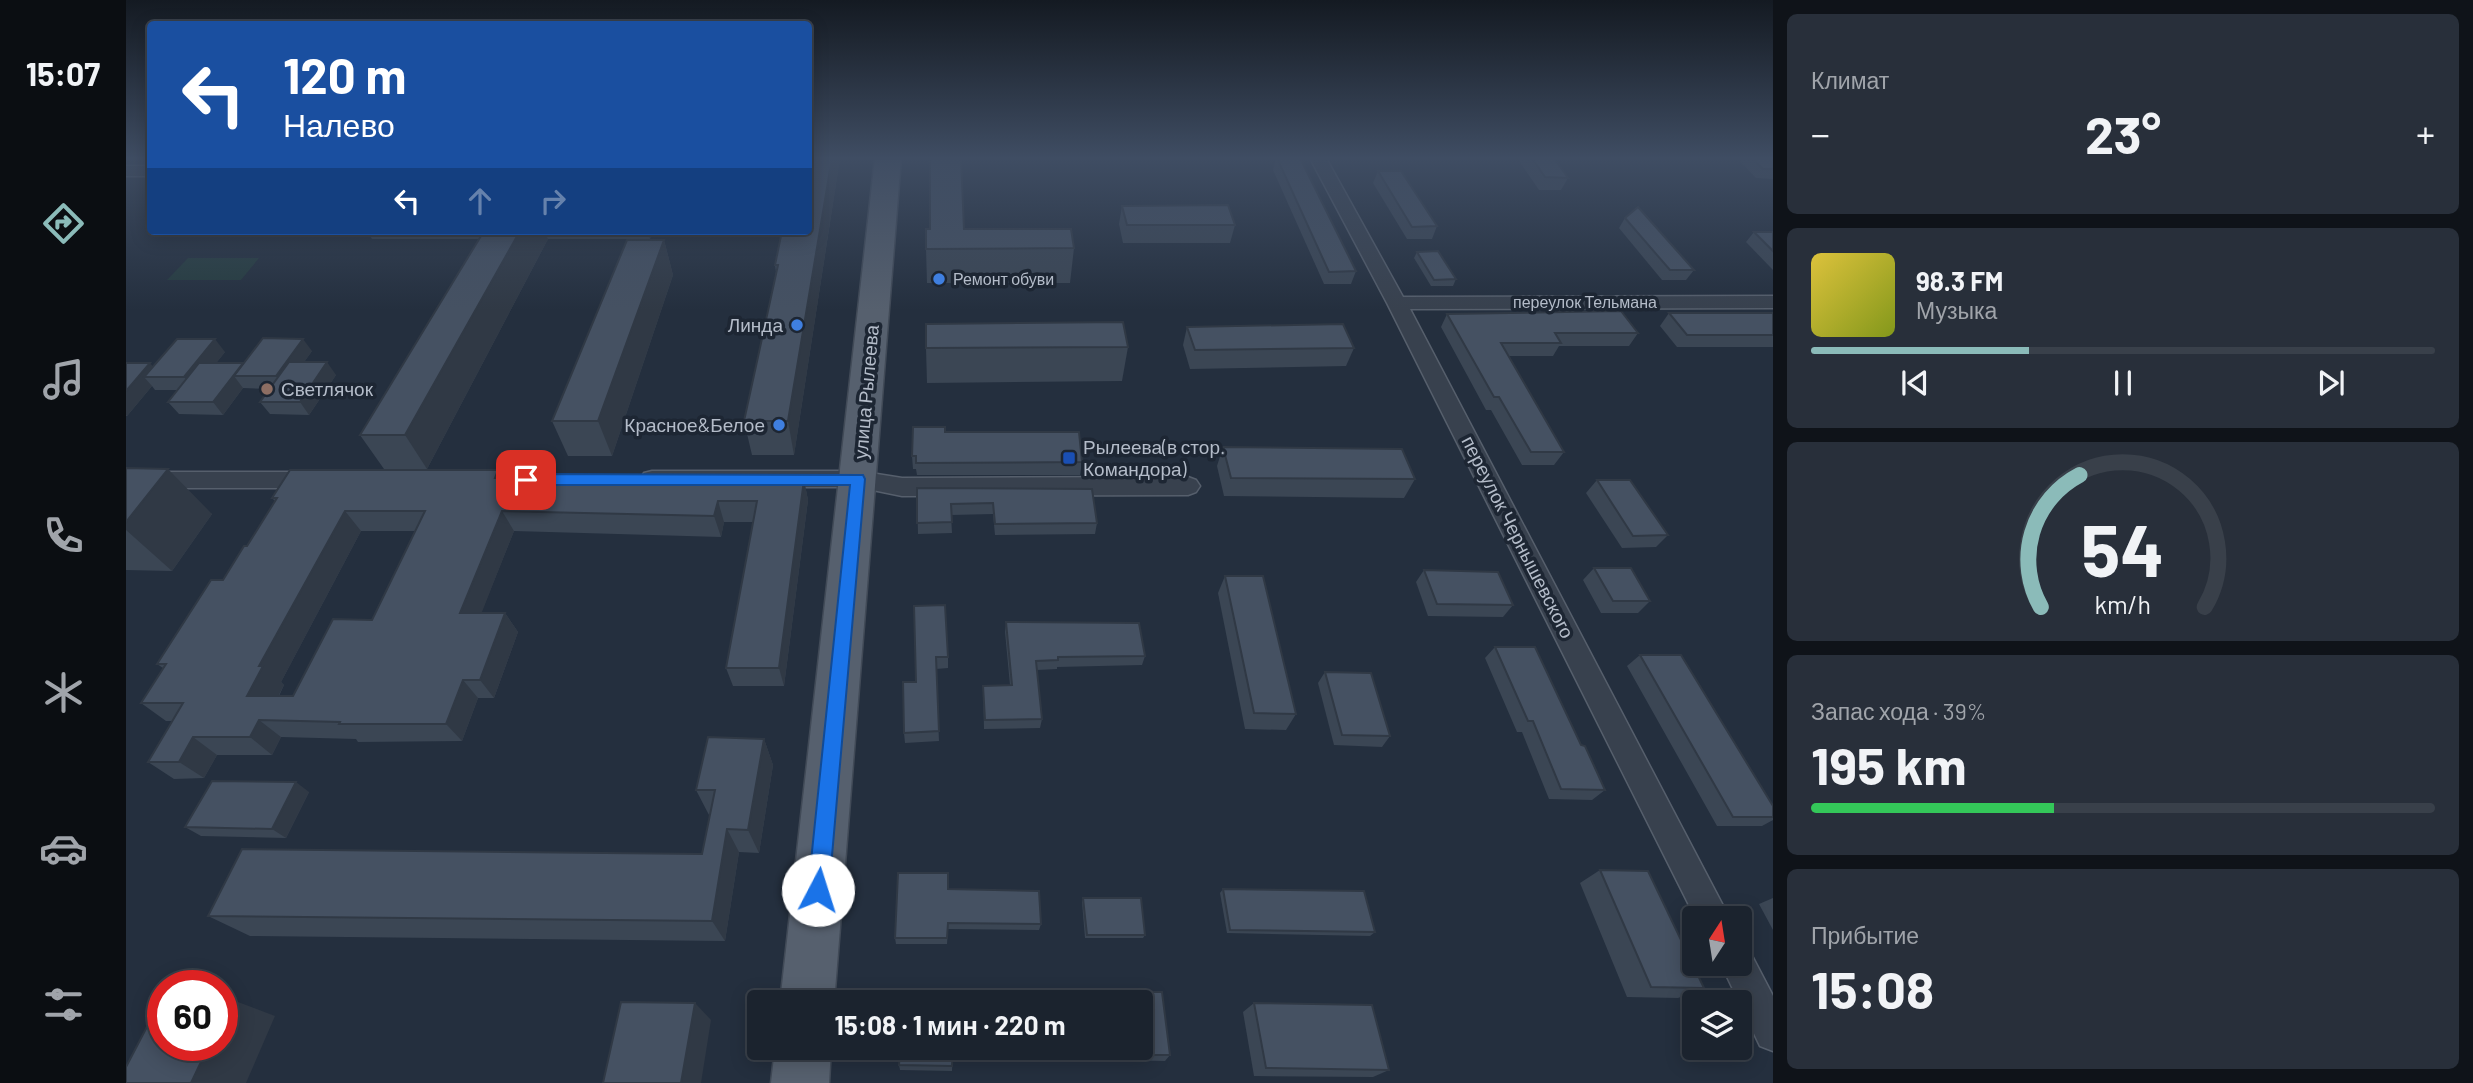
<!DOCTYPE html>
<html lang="ru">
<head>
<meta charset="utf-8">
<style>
	:root { --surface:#1b232e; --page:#282f3a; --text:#f1f3f6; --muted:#a0a4aa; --line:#39404a; --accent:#8bbbb9 }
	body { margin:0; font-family:Barlow,sans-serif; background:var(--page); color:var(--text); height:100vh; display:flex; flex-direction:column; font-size:26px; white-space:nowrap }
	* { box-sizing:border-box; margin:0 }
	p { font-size:23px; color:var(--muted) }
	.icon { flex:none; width:38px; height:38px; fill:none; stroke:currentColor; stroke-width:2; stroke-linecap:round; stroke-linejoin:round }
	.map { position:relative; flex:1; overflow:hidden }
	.drawer { display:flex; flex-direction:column; gap:14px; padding:14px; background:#0f1319; width:700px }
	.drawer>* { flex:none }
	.banner { position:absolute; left:21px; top:21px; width:665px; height:214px; border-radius:7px; box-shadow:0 4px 18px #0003,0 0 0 2px var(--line); background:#1a4fa0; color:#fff; overflow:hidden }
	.needle { width:46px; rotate:12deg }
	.buttons { position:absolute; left:1556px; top:906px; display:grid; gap:14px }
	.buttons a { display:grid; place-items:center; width:70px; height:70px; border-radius:7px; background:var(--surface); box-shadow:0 4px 18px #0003,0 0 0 2px var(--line); font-size:35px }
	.speed { position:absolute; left:21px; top:970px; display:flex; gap:14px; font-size:35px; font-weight:700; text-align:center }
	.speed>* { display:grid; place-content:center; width:91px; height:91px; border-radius:50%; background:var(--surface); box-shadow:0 4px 18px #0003,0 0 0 2px var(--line); line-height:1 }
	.speed .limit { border:10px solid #d22; background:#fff; color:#111 }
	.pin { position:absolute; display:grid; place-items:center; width:60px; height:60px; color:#fff; margin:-30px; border-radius:14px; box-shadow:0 4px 10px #0006 }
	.me { position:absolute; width:77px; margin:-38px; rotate:5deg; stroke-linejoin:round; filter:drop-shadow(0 0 5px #0008) }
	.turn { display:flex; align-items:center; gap:24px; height:147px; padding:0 21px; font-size:32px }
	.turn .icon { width:91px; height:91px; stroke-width:2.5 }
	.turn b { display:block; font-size:49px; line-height:60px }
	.lanes { display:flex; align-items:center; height:66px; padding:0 21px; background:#0003; justify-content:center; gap:35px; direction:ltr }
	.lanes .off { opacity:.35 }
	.big { font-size:52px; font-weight:700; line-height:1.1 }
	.drawer .tile { flex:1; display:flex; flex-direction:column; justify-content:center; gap:10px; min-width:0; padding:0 24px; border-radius:10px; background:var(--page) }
	.drawer .dial { align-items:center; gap:0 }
	.dial svg { height:182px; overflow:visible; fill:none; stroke:var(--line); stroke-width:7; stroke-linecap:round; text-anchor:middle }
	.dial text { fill:var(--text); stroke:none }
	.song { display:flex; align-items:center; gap:21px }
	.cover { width:84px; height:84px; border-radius:10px; background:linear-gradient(135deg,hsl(50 70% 55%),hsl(70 70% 35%)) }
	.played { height:7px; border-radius:4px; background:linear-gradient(90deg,var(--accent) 35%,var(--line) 35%) }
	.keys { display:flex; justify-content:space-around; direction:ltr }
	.heat { display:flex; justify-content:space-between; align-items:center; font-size:38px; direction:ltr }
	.charge { height:10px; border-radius:5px; background:linear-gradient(90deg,#34c759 39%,var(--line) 0) }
	.trip { position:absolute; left:621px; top:990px; width:406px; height:70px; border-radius:7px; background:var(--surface); box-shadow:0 4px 18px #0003,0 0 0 2px var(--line); font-weight:700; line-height:70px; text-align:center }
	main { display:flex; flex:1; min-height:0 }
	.tabs { display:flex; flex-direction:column; width:126px; justify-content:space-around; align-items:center; background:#0b0e12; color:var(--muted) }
	.tabs .icon { width:49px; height:49px }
	.tabs .active { color:var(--accent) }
	.tabs b { font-size:32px; color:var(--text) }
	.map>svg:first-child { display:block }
</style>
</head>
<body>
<main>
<nav class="tabs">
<b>15:07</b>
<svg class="icon active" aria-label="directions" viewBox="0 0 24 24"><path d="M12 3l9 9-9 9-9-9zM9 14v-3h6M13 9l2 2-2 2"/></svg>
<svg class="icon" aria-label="music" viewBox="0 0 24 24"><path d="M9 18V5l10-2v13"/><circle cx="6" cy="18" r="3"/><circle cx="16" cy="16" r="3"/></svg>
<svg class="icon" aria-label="phone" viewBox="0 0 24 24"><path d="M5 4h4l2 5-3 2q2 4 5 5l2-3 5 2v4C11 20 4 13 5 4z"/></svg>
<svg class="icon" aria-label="climate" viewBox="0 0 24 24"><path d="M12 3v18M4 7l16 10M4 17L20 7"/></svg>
<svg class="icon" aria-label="car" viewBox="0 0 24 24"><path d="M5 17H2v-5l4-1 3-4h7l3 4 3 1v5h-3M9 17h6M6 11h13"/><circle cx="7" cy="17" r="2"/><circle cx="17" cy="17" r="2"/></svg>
<svg class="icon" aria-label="filters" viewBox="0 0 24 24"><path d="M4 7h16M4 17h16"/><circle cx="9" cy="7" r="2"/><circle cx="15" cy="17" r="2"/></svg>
</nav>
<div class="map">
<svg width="1647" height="1083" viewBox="0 0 1647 1083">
	<rect width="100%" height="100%" fill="#242f3e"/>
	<polygon fill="#263c3f" points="62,258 133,258 115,280 41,280"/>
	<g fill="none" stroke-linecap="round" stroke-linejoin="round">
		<defs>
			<g id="minor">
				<polygon points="1184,158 1200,158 1277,297 1647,296 1647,308 1284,309 1604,919 1570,919 1261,303"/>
				<rect x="0" y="166" width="24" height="10"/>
				<polygon points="526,471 732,471 776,478 1062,477 1070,480 1074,486 1070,492 1062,495 776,496 732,487 526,487 518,485 514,479 518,473"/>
				<polygon points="0,472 192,472 200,474 204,480 200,486 192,488 0,488"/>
				<polygon points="1614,948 1624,952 1647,996 1647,1051 1634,1046 1595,964 1614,964"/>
			</g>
			<g id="primary">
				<polygon points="749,158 775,158 708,1003 654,1003"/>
				<polygon points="649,1048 705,1048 703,1083 645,1083"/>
			</g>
		</defs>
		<use href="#minor" stroke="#565f6c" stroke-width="3"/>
		<use href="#primary" stroke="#414a57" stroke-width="3"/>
		<use href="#minor" fill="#38414e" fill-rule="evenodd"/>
		<use href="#primary" fill="#56606e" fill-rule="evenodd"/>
	</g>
	<g fill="#3b4654" fill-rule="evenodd">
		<polygon points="682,158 714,158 668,455 626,455 618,421 650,272 649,265"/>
		<polygon points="1150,158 1230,271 1225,284 1198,284 1147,170"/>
		<polygon points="1391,158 1428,158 1442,178 1435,190 1413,190"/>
		<polygon points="1611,158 1647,158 1647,179 1630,178"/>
		<polygon points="1252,171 1311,226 1306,239 1281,239 1247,183"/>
		<polygon points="996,206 1109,225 1104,243 997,243 993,224"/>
		<polygon points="1499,218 1568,270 1560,280 1536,280 1493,228"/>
		<polygon points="804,229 838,229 948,248 944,283 801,283 800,249"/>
		<polygon points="241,231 527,231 524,239 422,239 301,469 258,469 234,435 353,239 246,239"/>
		<polygon points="1628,232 1647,232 1647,270 1620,242"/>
		<polygon points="538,240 547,275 486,456 442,456 426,421"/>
		<polygon points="1291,252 1330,279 1327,286 1305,286 1288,258"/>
		<polygon points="1543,313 1647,313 1647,347 1551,347 1534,326"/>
		<polygon points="1321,314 1512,333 1503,346 1433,346 1427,356 1382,356 1438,452 1428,465 1396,465 1365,410 1360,410 1315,327"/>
		<polygon points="1061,327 1228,348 1220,366 1064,369 1057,345"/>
		<polygon points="1002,347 996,381 801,383 800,348"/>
		<polygon points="186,351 178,362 210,375 183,415 144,414 134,402 143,389 117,388 97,415 53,414 42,402 51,390 29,390 26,386 1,416 0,416 0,363 27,366 99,352 90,363 117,363"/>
		<polygon points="819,432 956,462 954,475 791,475 790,469 787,469 786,456"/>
		<polygon points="1097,447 1289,479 1278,498 1098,496 1091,466"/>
		<polygon points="0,468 86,514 46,571 0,570"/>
		<path d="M372,470L377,478L678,480L682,500L658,686H607L600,668L627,522H598L595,537L388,531L355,613H379L392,632L368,698H352L336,741L232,742L230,739L155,737L146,755H91L78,778L48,779L22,762L46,721H40L15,703L37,668L31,664L97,580L121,546L149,501L146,498ZM235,531H289L246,620L167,696H153L158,685L155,682Z"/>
		<polygon points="1471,480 1542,535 1530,547 1496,548 1460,493"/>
		<polygon points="791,488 971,523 969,534 869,535 867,514 825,515 826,533 792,534"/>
		<polygon points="1468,568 1524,601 1512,613 1475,613 1457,580"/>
		<polygon points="1298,570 1387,605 1377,617 1302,616 1290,582"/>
		<polygon points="1099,576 1170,714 1160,730 1119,729 1092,593"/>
		<polygon points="788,606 822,657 822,668 810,669 813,741 779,743 778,733 790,682"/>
		<polygon points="880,622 1019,656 1016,665 931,667 931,669 911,670 916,719 914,728 858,729 857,686 884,685 879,632"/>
		<polygon points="1369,647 1455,745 1479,790 1466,800 1423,799 1396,732 1391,732 1359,658"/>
		<polygon points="1514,655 1647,806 1647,820 1636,826 1591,826 1501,666"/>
		<polygon points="1199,672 1264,736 1256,747 1208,745 1192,683"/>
		<polygon points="638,739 647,765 633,853 613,852 599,941 124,936 82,916 576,854 584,815 583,815 570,790"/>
		<polygon points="183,792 160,838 75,836 59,827"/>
		<polygon points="1474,870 1578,988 1552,998 1501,997 1454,883"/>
		<polygon points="822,889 915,924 913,930 822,929 821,944 770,944 769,938"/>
		<polygon points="1097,889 1249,932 1244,936 1101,933 1094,893"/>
		<polygon points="957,898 1019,935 1017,938 959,938 956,902"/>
		<polygon points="1647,898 1647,930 1633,904"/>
		<polygon points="986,992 1036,992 1044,1055 1039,1061 988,1060 987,1048 1015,1048 1015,1003 983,1003 982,998"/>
		<polygon points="1128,1003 1263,1070 1247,1077 1128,1076 1117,1012"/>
		<polygon points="827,1048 826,1071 774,1070 773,1065"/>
		<polygon points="875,1048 928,1048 929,1055 926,1060 875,1059"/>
	</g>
	<g fill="#303945">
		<polygon points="706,158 714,158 668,455 662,421"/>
		<polygon points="394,231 418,231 422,239 301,469 279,435"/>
		<polygon points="522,231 527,231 524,239"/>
		<polygon points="538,240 547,275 486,456 472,421"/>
		<polygon points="89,339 99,352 69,390 58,377"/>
		<polygon points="177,339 186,351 159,389 150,376"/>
		<polygon points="201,362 210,375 183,415 174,402"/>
		<polygon points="24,363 35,376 18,377 26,386 1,416 0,415 0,391"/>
		<polygon points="117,363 108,376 117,388 97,415 87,402"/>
		<polygon points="42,469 86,514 46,571 0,530 0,522"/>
		<polygon points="372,470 384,490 369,478"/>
		<polygon points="678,480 682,500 658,686 653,668"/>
		<polygon points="592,501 598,522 595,537 588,516"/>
		<polygon points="219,511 235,531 155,682 158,685 143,714 121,696 133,666"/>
		<polygon points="376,511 388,531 348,632 334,613"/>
		<polygon points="379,613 392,632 368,698 354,680"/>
		<polygon points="337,680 352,698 336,741 320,724"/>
		<polygon points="133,720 155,737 146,755 124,737"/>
		<polygon points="67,737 91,755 78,778 53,762"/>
		<polygon points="638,739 647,765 633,853 622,830"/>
		<polygon points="170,782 183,792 160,838 146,829"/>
		<polygon points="601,829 613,852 599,941 586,921"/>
		<polygon points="104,999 149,1016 120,1083 65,1083 83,1045 96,1045 96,1016"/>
		<polygon points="569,1003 585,1020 575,1083 555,1083"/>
	</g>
	<g fill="#455162" stroke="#303945" stroke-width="2" fill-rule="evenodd">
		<polygon points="682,158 706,158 662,421 618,421 652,265 649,265 656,231 682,231"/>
		<polygon points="804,158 835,158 838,229 945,229 948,248 800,249 800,229 804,229"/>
		<polygon points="1151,158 1174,158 1230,271 1203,272"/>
		<polygon points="1406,158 1428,158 1442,178 1419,177"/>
		<polygon points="1626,158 1647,158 1647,169 1637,169"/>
		<polygon points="1252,171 1275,171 1311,226 1286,227"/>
		<polygon points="1102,205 1109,225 1001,225 996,206"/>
		<polygon points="1512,207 1568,270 1544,270 1499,218"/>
		<polygon points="358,231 394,231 279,435 234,435"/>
		<polygon points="1628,232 1647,232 1647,251"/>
		<polygon points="501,240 538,240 472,421 426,421"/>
		<polygon points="1312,251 1330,279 1308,280 1291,252"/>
		<polygon points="1495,311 1512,333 1429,333 1435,343 1375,343 1438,452 1405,452 1373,397 1368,397 1321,314"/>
		<polygon points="1543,313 1647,313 1647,335 1561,335"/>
		<polygon points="997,322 1002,347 800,348 800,324"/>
		<polygon points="1217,324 1228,348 1069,350 1061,327"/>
		<polygon points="137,338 177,339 150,376 108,376"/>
		<polygon points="51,339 89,339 58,377 18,377"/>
		<polygon points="163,362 201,362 174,402 134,402"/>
		<polygon points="0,363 24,363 0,391"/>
		<polygon points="73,363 117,363 87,402 42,402"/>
		<polygon points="787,427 819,427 819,432 953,432 956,462 790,463 790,456 786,456"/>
		<polygon points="1097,447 1276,449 1289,479 1105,478"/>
		<polygon points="0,468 42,469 0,522"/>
		<path d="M164,470H372L369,478L678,480L653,668H600L631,501H592L588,516L376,511L334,613H379L354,680H337L320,724H213L214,722L133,720L124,737H67L53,762H22L57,703H15L40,664H31L85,580H97L118,546H121L151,498H146ZM219,511H299L246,620L207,619L167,696H121L137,666H133Z"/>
		<polygon points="1471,480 1504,480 1542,535 1507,536"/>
		<polygon points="791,488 966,489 971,523 869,524 867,503 825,504 826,522 791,523"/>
		<polygon points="1468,568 1505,568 1524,601 1487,601"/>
		<polygon points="1298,570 1372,572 1387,605 1311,604"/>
		<polygon points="1099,576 1137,576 1170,714 1128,713"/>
		<polygon points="819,605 822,657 810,657 813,731 778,733 777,682 790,682 788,606"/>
		<polygon points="880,622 1013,623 1019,656 932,657 932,660 910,661 916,719 859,720 857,686 886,685"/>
		<polygon points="1369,647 1409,647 1455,745 1459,746 1479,790 1435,789 1407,721 1402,721"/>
		<polygon points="1514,655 1555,655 1647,806 1647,817 1607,817"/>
		<polygon points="1199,672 1245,673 1264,736 1216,735"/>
		<polygon points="582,737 638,739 622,830 601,829 586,921 82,916 116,849 576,854 589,790 570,790"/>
		<polygon points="86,781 170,782 146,829 59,827"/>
		<polygon points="1474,870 1522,871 1578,988 1525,987"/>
		<polygon points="772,873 822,873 822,889 913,891 915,924 822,923 821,938 769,938"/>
		<polygon points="1097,889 1238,891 1249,932 1104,930"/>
		<polygon points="957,898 1015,898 1019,935 961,935"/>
		<polygon points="875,991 925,991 926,1003 875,1003"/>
		<polygon points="986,992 1036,992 1044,1055 992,1055 991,1048 1015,1048 1015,1003 987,1003"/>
		<polygon points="36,998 37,998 37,1045 83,1045 65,1083 0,1083 0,1067"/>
		<polygon points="96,999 104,999 96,1016"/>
		<rect x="776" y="1001" width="51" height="2"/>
		<polygon points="495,1002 569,1003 555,1083 477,1083"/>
		<polygon points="1128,1003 1246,1005 1263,1070 1140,1068"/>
		<polygon points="774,1048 827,1048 826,1066 773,1065"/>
		<polygon points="876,1048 928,1048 929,1055 876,1054"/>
	</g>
	<linearGradient id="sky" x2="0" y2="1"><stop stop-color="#141a22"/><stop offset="0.51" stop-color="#3f4d63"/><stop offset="1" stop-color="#3f4d63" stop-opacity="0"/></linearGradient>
	<rect width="1647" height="310" fill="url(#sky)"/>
	<polygon fill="#1a73e8" stroke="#114b97" stroke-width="2" points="400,474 737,475 739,479 703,890 700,897 692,900 685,897 682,890 724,485 400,485 393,480"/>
	<g fill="#3f7fe0" stroke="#1d2633" stroke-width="2.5">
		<circle cx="813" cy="279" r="7"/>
		<circle cx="671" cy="325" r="7"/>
		<circle cx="653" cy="425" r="7"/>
	</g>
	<circle fill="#8d6e63" stroke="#1d2633" stroke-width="2.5" cx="141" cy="389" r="7"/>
	<rect fill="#1a4fb4" stroke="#1d2633" stroke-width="2.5" x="936" y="451" width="14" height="14" rx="3.5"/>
	<g text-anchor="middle" stroke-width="7" stroke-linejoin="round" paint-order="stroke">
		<g font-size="16" fill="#b4bcc9" stroke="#1d2633" text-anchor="start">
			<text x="827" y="285">Ремонт обуви</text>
		</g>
		<g font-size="16" fill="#b4bcc9" stroke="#1d2633">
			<text x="1459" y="308">переулок Тельмана</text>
		</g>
		<g font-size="19" fill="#b4bcc9" stroke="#1d2633" text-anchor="end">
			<text x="657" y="332">Линда</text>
			<text x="155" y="396" text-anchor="start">Светлячок</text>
			<text x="639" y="432">Красное&amp;Белое</text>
			<text x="957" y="454" text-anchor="start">Рылеева(в стор.<tspan x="957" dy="22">Командора)</tspan></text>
		</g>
		<g font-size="19" fill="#b4bcc9" stroke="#1d2633">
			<text transform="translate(740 392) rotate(-85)" y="7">улица Рылеева</text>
			<text transform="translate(1392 537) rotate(63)" y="7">переулок Чернышевского</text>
		</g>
	</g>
</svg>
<div class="buttons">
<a><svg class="needle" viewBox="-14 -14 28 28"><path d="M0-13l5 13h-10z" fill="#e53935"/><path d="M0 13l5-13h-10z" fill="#a0a4aa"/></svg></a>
<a><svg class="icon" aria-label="layers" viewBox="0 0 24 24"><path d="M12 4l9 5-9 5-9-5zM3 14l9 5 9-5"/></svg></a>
</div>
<div class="speed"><div class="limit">60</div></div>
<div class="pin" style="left:400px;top:480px;background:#d93025"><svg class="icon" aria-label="arrive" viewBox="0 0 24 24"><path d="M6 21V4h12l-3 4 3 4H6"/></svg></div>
<svg class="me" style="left:692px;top:890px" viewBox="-20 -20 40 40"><circle r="19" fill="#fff"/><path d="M0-13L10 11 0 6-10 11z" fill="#1a73e8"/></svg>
<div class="trip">15:08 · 1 мин · 220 m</div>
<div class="banner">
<div class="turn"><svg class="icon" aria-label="left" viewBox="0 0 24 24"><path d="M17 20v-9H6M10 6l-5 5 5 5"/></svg><div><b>120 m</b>Налево</div></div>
<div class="lanes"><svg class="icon" aria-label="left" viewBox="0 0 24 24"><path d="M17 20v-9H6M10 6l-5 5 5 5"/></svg><svg class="icon off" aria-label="ahead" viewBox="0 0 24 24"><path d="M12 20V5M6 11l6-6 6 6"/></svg><svg class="icon off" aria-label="right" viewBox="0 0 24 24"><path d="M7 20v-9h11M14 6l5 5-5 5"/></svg></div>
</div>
</div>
<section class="drawer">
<div class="tile"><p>Климат</p>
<div class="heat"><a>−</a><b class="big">23°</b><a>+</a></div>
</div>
<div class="tile">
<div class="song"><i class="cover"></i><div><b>98.3 FM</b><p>Музыка</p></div></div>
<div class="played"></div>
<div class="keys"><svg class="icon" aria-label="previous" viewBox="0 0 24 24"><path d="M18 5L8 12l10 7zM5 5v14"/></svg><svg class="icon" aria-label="pause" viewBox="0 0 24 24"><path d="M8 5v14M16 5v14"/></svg><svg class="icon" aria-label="next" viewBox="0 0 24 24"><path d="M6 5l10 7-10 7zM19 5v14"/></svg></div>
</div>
<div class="tile dial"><svg viewBox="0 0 100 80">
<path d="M14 69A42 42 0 1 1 86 69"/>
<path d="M14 69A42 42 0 0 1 31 11" stroke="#8bbbb9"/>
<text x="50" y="56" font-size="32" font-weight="700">54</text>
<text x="50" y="72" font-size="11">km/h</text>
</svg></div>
<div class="tile"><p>Запас хода · 39%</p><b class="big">195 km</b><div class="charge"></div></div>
<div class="tile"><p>Прибытие</p><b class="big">15:08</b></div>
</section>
</main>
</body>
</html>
